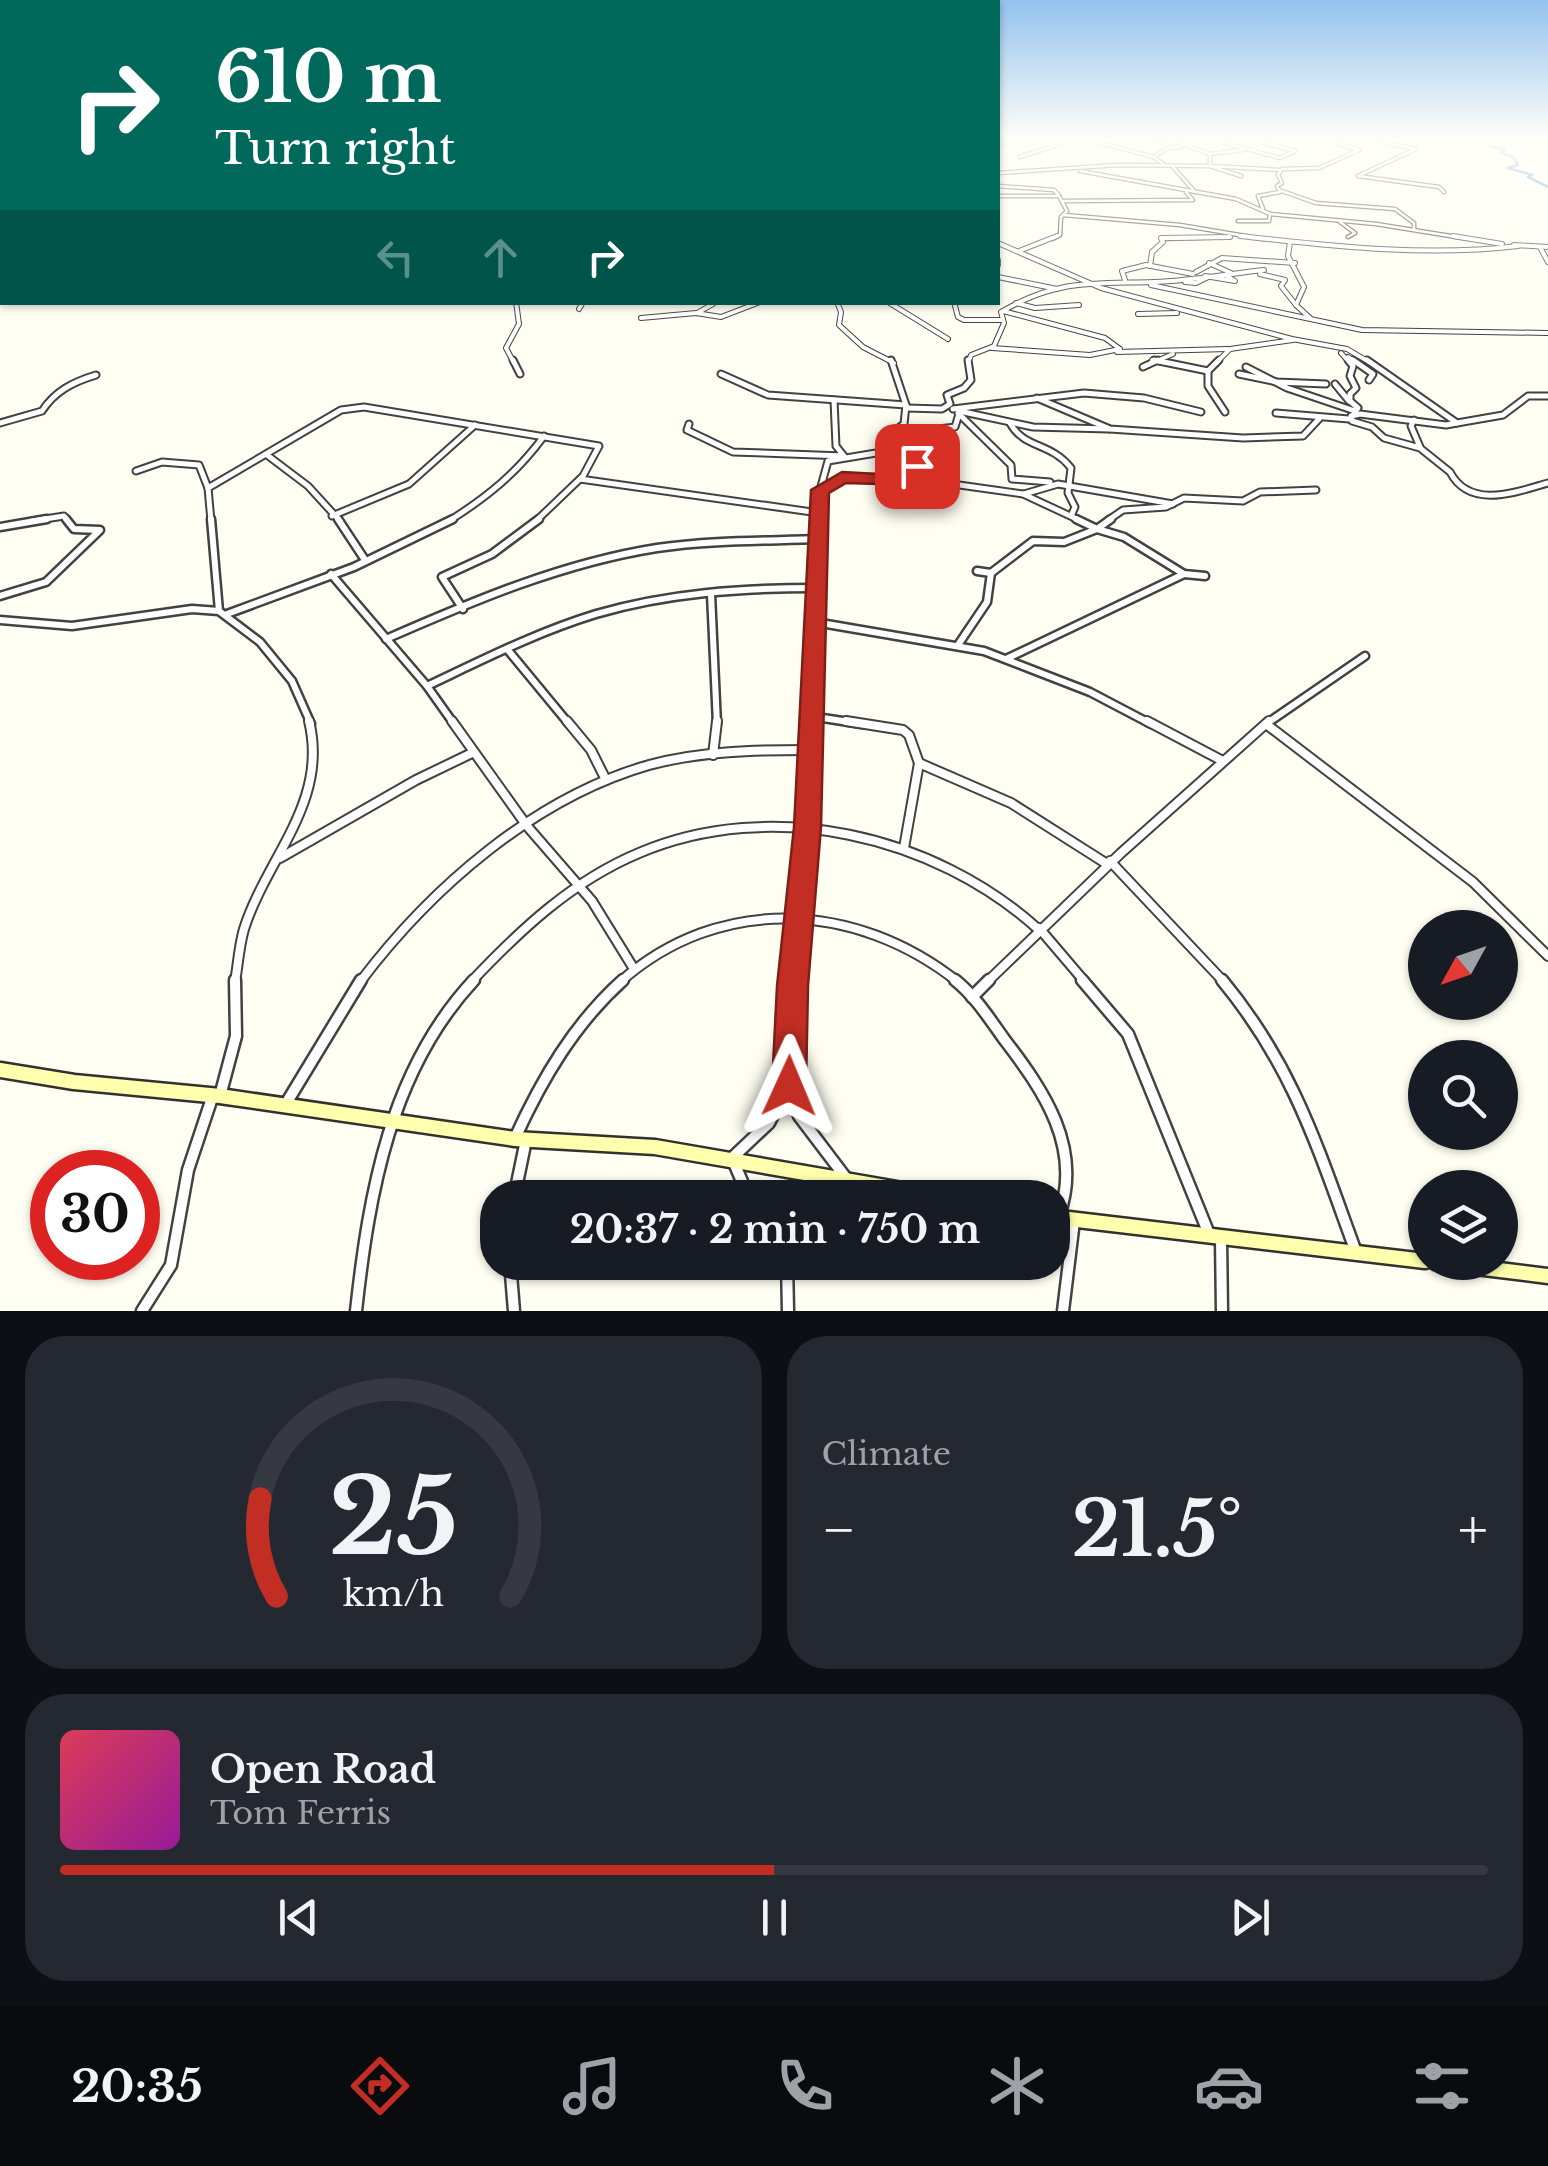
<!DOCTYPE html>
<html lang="en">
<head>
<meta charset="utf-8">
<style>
	:root { --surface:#171b24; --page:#242831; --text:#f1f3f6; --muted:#9ea1a6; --line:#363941; --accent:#c32e24 }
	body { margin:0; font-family:"Libre Baskerville",serif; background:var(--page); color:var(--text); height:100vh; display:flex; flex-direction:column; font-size:38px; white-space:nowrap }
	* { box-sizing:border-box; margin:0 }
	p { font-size:32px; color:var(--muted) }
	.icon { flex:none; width:55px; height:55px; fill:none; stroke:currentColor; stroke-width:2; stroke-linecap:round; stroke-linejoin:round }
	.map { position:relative; height:1311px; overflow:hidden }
	.sheet { display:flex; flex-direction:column; gap:25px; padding:25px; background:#0d0f14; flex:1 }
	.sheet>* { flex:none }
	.banner { position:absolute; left:0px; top:0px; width:1000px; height:305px; box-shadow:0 2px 8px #0004; background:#00695c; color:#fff; overflow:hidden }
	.needle { width:65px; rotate:230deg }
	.buttons { position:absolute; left:1408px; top:910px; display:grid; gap:20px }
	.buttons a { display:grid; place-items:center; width:110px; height:110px; border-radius:50%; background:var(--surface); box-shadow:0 2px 8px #0004; font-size:50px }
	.speed { position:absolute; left:30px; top:1150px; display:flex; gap:20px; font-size:50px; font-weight:700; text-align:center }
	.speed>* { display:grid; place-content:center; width:130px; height:130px; border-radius:50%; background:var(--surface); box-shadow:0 2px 8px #0004; line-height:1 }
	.speed .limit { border:15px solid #d22; background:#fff; color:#111 }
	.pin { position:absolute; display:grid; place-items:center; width:85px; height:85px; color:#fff; margin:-42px; border-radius:20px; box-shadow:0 5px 15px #0006 }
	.me { position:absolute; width:110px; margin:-55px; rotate:1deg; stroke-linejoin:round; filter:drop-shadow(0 0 8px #0008) }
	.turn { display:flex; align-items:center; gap:35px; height:210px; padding:0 50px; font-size:45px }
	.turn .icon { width:130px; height:130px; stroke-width:2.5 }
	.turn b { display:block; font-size:70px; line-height:85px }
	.lanes { display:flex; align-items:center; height:95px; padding:0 50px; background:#0003; justify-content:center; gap:50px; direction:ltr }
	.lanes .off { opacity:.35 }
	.big { font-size:75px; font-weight:700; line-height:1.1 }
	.sheet .tile { flex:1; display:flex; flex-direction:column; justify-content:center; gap:15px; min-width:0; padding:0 35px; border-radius:40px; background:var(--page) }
	.sheet .dial { align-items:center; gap:0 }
	.dial svg { height:260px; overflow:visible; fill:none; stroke:var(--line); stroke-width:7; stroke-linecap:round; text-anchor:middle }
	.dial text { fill:var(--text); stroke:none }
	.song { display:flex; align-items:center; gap:30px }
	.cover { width:120px; height:120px; border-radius:15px; background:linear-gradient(135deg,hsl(350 70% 55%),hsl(300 70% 35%)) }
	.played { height:10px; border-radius:5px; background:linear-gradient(90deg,var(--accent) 50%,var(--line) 50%) }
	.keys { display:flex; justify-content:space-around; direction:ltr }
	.heat { display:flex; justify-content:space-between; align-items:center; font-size:55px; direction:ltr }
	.sheet .tiles { flex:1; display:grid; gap:25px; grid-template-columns:1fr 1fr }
	.tile:last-child { grid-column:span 2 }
	.trip { position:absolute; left:480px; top:1180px; width:590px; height:100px; border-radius:40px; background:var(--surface); box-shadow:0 2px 8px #0004; font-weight:700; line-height:100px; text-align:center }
	.tab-bar { display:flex; height:160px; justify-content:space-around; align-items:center; background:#090b0e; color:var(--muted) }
	.tab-bar .icon { width:70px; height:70px }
	.tab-bar .active { color:var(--accent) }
	.tab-bar b { font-size:45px; color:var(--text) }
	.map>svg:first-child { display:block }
</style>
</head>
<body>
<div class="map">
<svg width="1548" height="1311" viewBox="0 0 1548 1311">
	<rect width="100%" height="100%" fill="#fffef2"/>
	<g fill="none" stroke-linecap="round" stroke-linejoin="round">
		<polyline stroke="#3b84d0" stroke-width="2.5" points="1485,140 1489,146 1505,150 1501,153 1513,157 1518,165 1508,168 1532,175 1528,177 1548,187"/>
		<defs>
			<g id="street-far5">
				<polyline points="1088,140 1154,157 1164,165"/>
				<polyline points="1152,140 1169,141"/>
				<polyline points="1170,140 1210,154 1243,150"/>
				<polyline points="1214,140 1280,158 1295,151 1254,140"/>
				<polyline points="1326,140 1359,150 1319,168 1282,169 1278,175 1282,183 1277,186 1279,190 1316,203 1395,209 1414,223 1414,229"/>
				<polyline points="1370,140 1416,149 1358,176 1439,187 1444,192"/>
				<polyline points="998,146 1007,143"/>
				<polyline points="1210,154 1210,166 1241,176"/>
				<polyline points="1020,157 1072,140"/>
				<polyline points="1154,157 1167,148 1181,147"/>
				<polyline points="1210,166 1280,170"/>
				<polyline points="1173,167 1195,192"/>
				<polyline points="1080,171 1236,199 1270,214 1269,221 1238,221"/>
				<polyline points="998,173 1118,165 1210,166"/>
				<polyline points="998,186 1054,190 1059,195"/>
				<polyline points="998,196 1059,196 1067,211 1061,217 1060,235 1052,239"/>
				<polyline points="1064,201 1193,200 1186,192"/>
				<polyline points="1263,209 1258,196 1280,192"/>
				<polyline points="1270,214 1376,224 1469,239"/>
				<polyline points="1064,215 1180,225 1263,239"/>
				<polyline points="1340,222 1355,233 1348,237"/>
				<polyline points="1161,239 1230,237"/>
			</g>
			<g id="street-far4">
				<path d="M1240,236C1333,246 1425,257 1518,246"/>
				<polyline points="1453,236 1502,244"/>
				<polyline points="1290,242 1288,256 1304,287 1296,305 1310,318"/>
				<polyline points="998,243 1101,288 1292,339 1347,349 1371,363"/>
				<polyline points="1514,245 1548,247"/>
				<polyline points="1540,247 1548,262"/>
				<polyline points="1019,251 1057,236"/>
				<polyline points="998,260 998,265"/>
				<polyline points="1150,266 1152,252 1163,242 1161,238 1230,237"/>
				<polyline points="1196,272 1222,258 1295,263"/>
				<polyline points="1260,274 1285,280 1281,286 1296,305"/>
				<polyline points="1205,276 1235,281 1228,277 1231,273 1209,263"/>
				<polyline points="998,277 1057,289"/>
				<polyline points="1125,280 1122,271 1146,265 1193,274"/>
				<polyline points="1185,282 1196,283 1208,277"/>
				<polyline points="1151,285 1362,330 1548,333"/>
				<polyline points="837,302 841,312 839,325 863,347 894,363"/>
				<polyline points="888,302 948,339"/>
				<polyline points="954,302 958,317 964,320 1003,320"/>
				<polyline points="1016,303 1035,308 1079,305"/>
				<polyline points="579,309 583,302"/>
				<polyline points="697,313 713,304"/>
				<polyline points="1138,314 1177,313"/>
				<polyline points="641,318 696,313 721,317 760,302"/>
				<polyline points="992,348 1090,355 1120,349 1105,338 1003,311"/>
				<polyline points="1117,352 1228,349"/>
				<polyline points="1341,353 1350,363"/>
				<polyline points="1348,357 1357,363"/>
				<polyline points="1152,360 1167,363"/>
				<polyline points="514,363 506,348 519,324 516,302"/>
				<path d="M968,363L971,355L994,346L1004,323L1001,312C1057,279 1092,284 1154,282C1190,281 1227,274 1264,270"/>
				<polyline points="1152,363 1173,354"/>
				<polyline points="1216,363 1230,349 1293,340"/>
			</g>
			<g id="street-far3">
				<polyline points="513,360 520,374"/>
				<polyline points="1154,360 1208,371 1219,360"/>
				<polyline points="1348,360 1353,366 1350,376 1356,388 1350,394 1350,401 1358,408 1354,413"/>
				<polyline points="1353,360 1373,374 1369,380"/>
				<path d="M1367,360L1457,423L1446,425L1360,414L1351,416L1352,421L1372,427L1384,438L1420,448L1450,472C1470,510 1516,492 1548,483"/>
				<polyline points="1143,367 1158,360"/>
				<polyline points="1246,367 1287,388 1355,411"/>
				<polyline points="1208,371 1208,386 1225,412"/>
				<polyline points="721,374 768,395 906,405"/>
				<polyline points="1239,374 1277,382 1326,384"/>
				<polyline points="1335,384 1349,401"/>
				<polyline points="1037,398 1110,429 1243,438 1303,436 1319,419"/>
				<polyline points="906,408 942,409 950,404 947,395 964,388 971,380 968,360"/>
				<polyline points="953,409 1084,393 1144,398 1201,412"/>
				<polyline points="959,411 1033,427 1109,429"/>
				<polyline points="958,413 1011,465 1012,479 1050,482"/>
				<polyline points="1276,413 1349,419"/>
				<polyline points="1414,420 1411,426 1420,447"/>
				<path d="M0,423L42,411C55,391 73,382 96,375"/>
				<path d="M1010,423C1024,449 1051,442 1071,468L1068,493L1075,507L1071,516"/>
				<polyline points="1457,423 1503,415 1528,396 1548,396"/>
				<polyline points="689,424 687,430 733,452 844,456 836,446 834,400"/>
				<polyline points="267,455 308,486 340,521"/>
				<polyline points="136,471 162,462 199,465 208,488"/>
				<polyline points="911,471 938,482 1023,494 1081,521"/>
				<polyline points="580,479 819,513"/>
				<polyline points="821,489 842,478 903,481 917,465 931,458 922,431 955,427 959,414"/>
				<polyline points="1024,494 1058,484 1173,504"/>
				<polyline points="332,516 409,484 475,425"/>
				<polyline points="32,521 64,516 68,521"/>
				<polyline points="211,521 208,488 341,410 364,407 599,446 583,476 536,521"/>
				<path d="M449,521C487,497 517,473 544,436"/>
				<polyline points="819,521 820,490 828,461 894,450 898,444 893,432 904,424 906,405 891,360"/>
				<polyline points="1107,521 1123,510 1166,507 1184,498 1243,501 1260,492 1316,490"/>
			</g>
			<g id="street-far2">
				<polyline points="211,519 219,611"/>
				<polyline points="338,519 365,560"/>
				<polyline points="1076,519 1097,529 1111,519"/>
				<polyline points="0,527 47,519"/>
				<polyline points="977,571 991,573 1033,541 1064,542 1097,529 1124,537 1184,574 1205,576"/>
				<polyline points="331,574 427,686 454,724"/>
				<polyline points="711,594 717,724"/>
				<polyline points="0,596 46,582 100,530 74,529 66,519"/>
				<polyline points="463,609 442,577 492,554 539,519"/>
				<polyline points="227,614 354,567 453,519"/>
				<polyline points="0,620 72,626 192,609 219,611 260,642 292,681 311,724"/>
				<polyline points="815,622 984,651 1090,692 1151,724"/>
				<path d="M386,639C473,601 562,563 657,548C710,540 765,541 819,539"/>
				<polyline points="958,645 987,602 991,573"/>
				<polyline points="507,649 569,724"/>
				<polyline points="1006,659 1184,574"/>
				<path d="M427,686C482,660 537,632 596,614C668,593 742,588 816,588"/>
				<polyline points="810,716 862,724"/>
				<polyline points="811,724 819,519"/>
				<polyline points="1266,724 1365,656"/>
			</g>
			<g id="street-far1">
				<polyline points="452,721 527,826 592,901 634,969"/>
				<polyline points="567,721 591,750 606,780"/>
				<polyline points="846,721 903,730 909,735 919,763 1011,803 1107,864"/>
				<polyline points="1147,721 1221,760"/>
				<polyline points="1266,724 1473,882 1548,956"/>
				<polyline points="713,755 717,721"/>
				<polyline points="904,848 919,763"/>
				<polyline points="280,858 416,780 472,753"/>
				<polyline points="1110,861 1224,982"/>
				<polyline points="1039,928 1085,982"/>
				<path d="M235,982C238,965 239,946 244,929C267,857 329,802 309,721"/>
				<path d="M360,982C431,888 534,798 649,765C701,751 756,750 809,750"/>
				<path d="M471,982C520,930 572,881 639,853C771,797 934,835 1038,929"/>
				<path d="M620,982C719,894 856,901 958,982"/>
				<polyline points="793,982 807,827 811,721"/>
				<polyline points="987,982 1121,853 1269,721"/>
			</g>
			<g id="street">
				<polyline points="794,980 789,1086 799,1116 846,1178 831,1198"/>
				<path d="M955,980C975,996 989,1018 1004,1039C1044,1091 1083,1148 1059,1215"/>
				<polyline points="1082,980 1128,1034 1209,1234"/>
				<path d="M1222,980C1294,1067 1318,1149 1356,1252"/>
				<polyline points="972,997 989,980"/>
				<polyline points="220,1096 236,1036 235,980"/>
				<polyline points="287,1102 361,980"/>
				<path d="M515,1138C542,1079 574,1024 623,980"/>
				<polyline points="514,1198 526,1140"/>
				<polyline points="749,1198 732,1158 769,1123 788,1087"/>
				<polyline points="1221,1238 1222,1311"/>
				<polyline points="510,1262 514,1311"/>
				<polyline points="787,1262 788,1311"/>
				<polyline points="142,1311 171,1265 188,1170 212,1098"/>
				<path d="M356,1311C369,1193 390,1070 474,980"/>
				<polyline points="1063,1311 1074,1221"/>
			</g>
			<g id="secondary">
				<polyline points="0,1070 74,1082 220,1096 515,1139 655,1147 949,1198"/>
				<polyline points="1052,1217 1425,1261"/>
				<polyline points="1435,1262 1548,1276"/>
			</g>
		</defs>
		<use href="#street-far5" stroke="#424242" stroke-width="5"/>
		<use href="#street-far4" stroke="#424242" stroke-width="6"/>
		<use href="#street-far3" stroke="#424242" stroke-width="9"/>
		<use href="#street-far2" stroke="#424242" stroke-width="11"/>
		<use href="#street-far1" stroke="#424242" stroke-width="12"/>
		<use href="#street" stroke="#424242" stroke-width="15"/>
		<use href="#secondary" stroke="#313131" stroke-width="19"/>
		<use href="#street-far5" stroke="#fff" stroke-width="2.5"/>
		<use href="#street-far4" stroke="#fff" stroke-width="4"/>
		<use href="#street-far3" stroke="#fff" stroke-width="5"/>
		<use href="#street-far2" stroke="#fff" stroke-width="6"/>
		<use href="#street-far1" stroke="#fff" stroke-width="8"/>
		<use href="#street" stroke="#fff" stroke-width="10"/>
		<use href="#secondary" stroke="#ffffad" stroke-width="14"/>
	</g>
	<linearGradient id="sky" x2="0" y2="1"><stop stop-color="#93c2ee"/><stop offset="0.43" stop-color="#fffff9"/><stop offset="1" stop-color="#fffff9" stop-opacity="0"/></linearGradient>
	<rect width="1548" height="324" fill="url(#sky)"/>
	<polygon fill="#c32e24" stroke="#7f1e17" stroke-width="2.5" points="917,460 926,466 910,485 846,483 829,493 821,827 808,986 806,1086 801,1098 789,1103 777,1098 772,1086 777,986 794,827 811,490 842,472 899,475"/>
</svg>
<div class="buttons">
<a><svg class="needle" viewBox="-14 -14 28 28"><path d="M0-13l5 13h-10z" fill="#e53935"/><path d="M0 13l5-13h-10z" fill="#9ea1a6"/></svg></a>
<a><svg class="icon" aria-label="search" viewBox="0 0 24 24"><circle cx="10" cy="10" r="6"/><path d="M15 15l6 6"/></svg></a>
<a><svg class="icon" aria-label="layers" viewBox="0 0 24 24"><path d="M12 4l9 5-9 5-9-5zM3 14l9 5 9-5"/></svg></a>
</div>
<div class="speed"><div class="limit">30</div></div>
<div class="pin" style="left:917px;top:466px;background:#d93025"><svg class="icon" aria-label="arrive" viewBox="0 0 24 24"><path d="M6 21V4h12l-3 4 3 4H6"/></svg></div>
<svg class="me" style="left:789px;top:1086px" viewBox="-20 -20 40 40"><path d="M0-17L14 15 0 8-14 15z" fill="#c32e24" stroke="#fff" stroke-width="4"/></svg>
<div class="trip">20:37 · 2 min · 750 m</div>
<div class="banner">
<div class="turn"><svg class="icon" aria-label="right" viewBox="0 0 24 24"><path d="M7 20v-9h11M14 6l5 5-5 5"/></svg><div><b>610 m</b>Turn right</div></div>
<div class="lanes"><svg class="icon off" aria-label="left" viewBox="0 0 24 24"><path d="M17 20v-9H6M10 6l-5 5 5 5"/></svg><svg class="icon off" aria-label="ahead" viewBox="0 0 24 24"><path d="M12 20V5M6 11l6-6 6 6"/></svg><svg class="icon" aria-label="right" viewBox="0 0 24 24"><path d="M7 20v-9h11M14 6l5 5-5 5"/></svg></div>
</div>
</div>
<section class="sheet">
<div class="tiles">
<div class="tile dial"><svg viewBox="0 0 100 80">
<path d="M14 69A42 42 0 1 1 86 69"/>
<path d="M14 69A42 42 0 0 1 9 39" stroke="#c32e24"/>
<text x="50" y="56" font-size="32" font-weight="700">25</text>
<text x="50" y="72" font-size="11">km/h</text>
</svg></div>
<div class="tile"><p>Climate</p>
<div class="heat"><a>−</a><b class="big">21.5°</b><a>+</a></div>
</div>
<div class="tile">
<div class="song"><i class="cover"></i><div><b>Open Road</b><p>Tom Ferris</p></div></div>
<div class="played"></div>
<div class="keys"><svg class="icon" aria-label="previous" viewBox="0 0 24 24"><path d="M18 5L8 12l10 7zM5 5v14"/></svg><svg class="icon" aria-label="pause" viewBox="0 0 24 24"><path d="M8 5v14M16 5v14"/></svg><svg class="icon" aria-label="next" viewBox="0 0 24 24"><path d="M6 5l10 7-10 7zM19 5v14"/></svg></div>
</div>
</div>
</section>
<nav class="tab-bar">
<b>20:35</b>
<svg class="icon active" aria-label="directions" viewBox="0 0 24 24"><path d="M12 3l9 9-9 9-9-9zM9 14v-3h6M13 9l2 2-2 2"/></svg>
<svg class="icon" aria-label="music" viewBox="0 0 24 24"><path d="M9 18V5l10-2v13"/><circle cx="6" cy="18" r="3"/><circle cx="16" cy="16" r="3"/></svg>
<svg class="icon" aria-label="phone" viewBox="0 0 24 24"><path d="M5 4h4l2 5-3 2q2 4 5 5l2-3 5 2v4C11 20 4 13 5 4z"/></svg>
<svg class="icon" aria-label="climate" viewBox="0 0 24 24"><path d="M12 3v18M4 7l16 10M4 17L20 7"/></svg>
<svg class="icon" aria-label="car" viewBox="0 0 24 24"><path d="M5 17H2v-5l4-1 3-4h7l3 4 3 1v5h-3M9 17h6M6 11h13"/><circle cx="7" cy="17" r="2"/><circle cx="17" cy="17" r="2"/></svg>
<svg class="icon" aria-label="filters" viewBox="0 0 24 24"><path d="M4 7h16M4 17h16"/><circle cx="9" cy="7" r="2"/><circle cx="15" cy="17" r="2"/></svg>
</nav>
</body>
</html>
